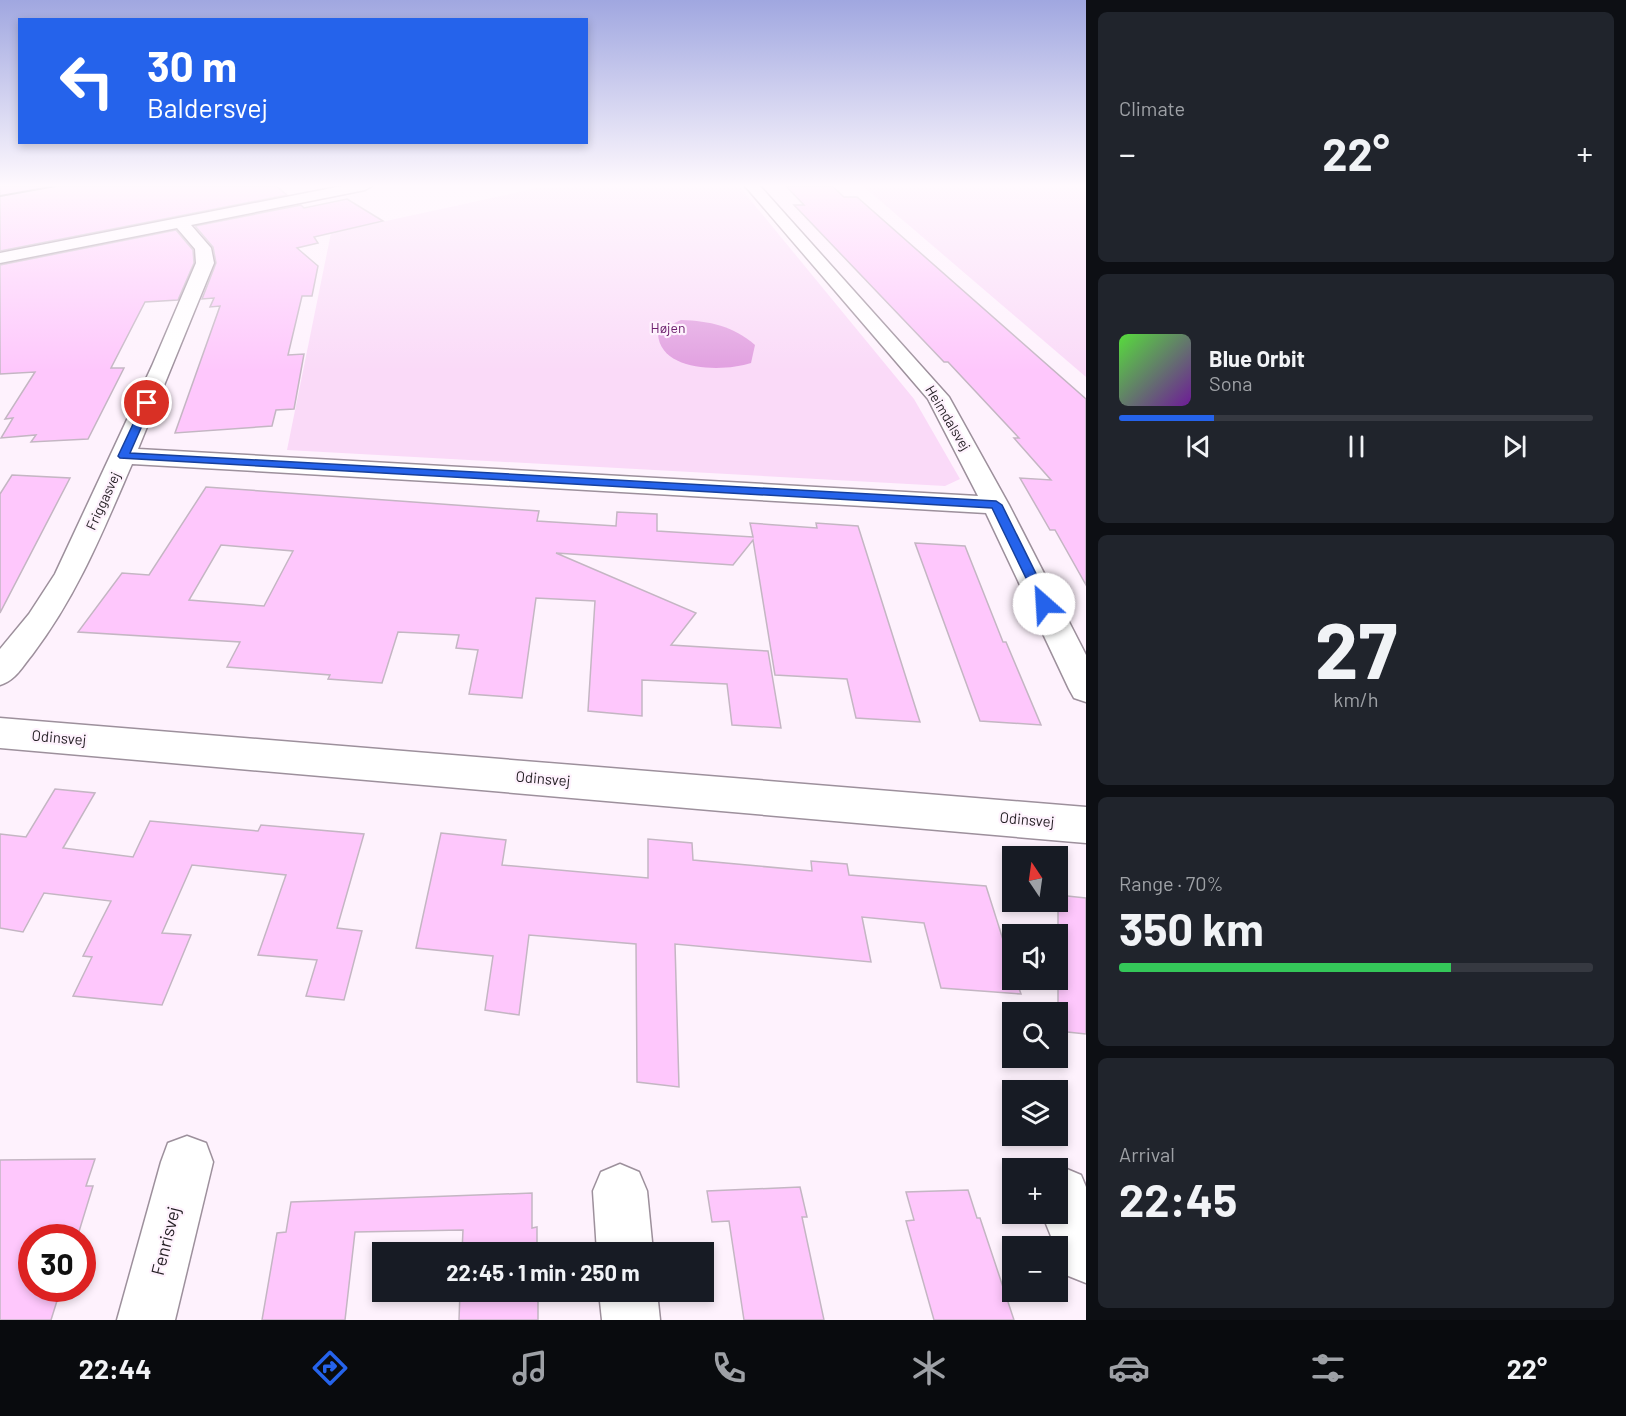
<!DOCTYPE html>
<html lang="en">
<head>
<meta charset="utf-8">
<style>
	:root { --surface:#171b24; --page:#20242c; --text:#f1f3f6; --muted:#9ea1a6; --line:#363941; --accent:#2563eb }
	body { margin:0; font-family:Barlow,sans-serif; background:var(--page); color:var(--text); height:100vh; display:flex; flex-direction:column; font-size:22px; white-space:nowrap }
	* { box-sizing:border-box; margin:0 }
	p { font-size:20px; color:var(--muted) }
	.icon { flex:none; width:33px; height:33px; fill:none; stroke:currentColor; stroke-width:2; stroke-linecap:round; stroke-linejoin:round }
	.map { position:relative; flex:1; overflow:hidden }
	.details { display:flex; flex-direction:column; gap:12px; padding:12px; background:#0d0f14; width:540px }
	.details>* { flex:none }
	.hud { position:absolute; left:18px; top:18px; width:570px; height:126px; border-radius:0px; box-shadow:0 3px 9px #0003; background:#2563eb; color:#fff; overflow:hidden }
	.needle { width:39px; rotate:347deg }
	.tools { position:absolute; left:1002px; top:846px; display:grid; gap:12px }
	.tools a { display:grid; place-items:center; width:66px; height:66px; border-radius:0px; background:var(--surface); box-shadow:0 3px 9px #0003; font-size:30px }
	.speed { position:absolute; left:18px; top:1224px; display:flex; gap:12px; font-size:30px; font-weight:700; text-align:center }
	.speed>* { display:grid; place-content:center; width:78px; height:78px; border-radius:50%; background:var(--surface); box-shadow:0 3px 9px #0003; line-height:1 }
	.speed .limit { border:9px solid #d22; background:#fff; color:#111 }
	.pin { position:absolute; display:grid; place-items:center; width:51px; height:51px; color:#fff; margin:-26px; border:3px solid #fff; border-radius:50%; box-shadow:0 2px 6px #0007 }
	.me { position:absolute; width:66px; margin:-33px; rotate:334deg; stroke-linejoin:round; filter:drop-shadow(0 0 4px #0008) }
	.turn { display:flex; align-items:center; gap:21px; height:126px; padding:0 30px; font-size:27px }
	.turn .icon { width:78px; height:78px; stroke-width:2.5 }
	.turn b { display:block; font-size:42px; line-height:51px }
	.big { font-size:45px; font-weight:700; line-height:1.1 }
	.details .tile { flex:1; display:flex; flex-direction:column; justify-content:center; gap:9px; min-width:0; padding:0 21px; border-radius:9px; background:var(--page) }
	.details .dial { align-items:center; gap:0 }
	.dial b { font-size:78px; line-height:1 }
	.song { display:flex; align-items:center; gap:18px }
	.cover { width:72px; height:72px; border-radius:9px; background:linear-gradient(135deg,hsl(110 70% 55%),hsl(280 70% 35%)) }
	.played { height:6px; border-radius:3px; background:linear-gradient(90deg,var(--accent) 20%,var(--line) 20%) }
	.keys { display:flex; justify-content:space-around; direction:ltr }
	.heat { display:flex; justify-content:space-between; align-items:center; font-size:33px; direction:ltr }
	.charge { height:9px; border-radius:4px; background:linear-gradient(90deg,#34c759 70%,var(--line) 0) }
	.trip { position:absolute; left:372px; top:1242px; width:342px; height:60px; border-radius:0px; background:var(--surface); box-shadow:0 3px 9px #0003; font-weight:700; line-height:60px; text-align:center }
	.menu { display:flex; height:96px; justify-content:space-around; align-items:center; background:#090b0e; color:var(--muted) }
	.menu .icon { width:42px; height:42px }
	.menu .selected { color:var(--accent) }
	.menu b { font-size:27px; color:var(--text) }
	main { display:flex; flex:1; min-height:0 }
	.map>svg:first-child { display:block }
</style>
</head>
<body>
<main>
<div class="map">
<svg width="1086" height="1320" viewBox="0 0 1086 1320">
	<rect width="100%" height="100%" fill="#fef2fd"/>
	<g fill="#fadaf8">
		<polygon points="580,186 739,186 914,399 960,479 945,486 287,450 331,233 537,188"/>
		<polygon points="863,186 1086,186 1086,377"/>
	</g>
	<path fill="#e19fe0" d="M681,320C710,321 733,326 755,345L751,363C724,372 660,372 658,334L666,327Z"/>
	<g fill="#fec7fc" stroke="#c4b6c3" stroke-width="1.5" fill-rule="evenodd">
		<polygon points="0,186 276,186 287,195 0,251"/>
		<polygon points="786,186 832,186 844,197 857,197 1086,399 1086,585 1055,530 1050,530 1020,478 1051,480 1014,438 1019,438 948,362 944,362 794,205 804,205"/>
		<polygon points="347,199 383,221 314,237 318,243 297,248 318,266 312,296 302,296 288,355 304,354 294,409 276,410 272,426 175,433 220,306 210,307 214,298 202,299 216,263 213,247 195,226 301,205 304,208"/>
		<polygon points="176,230 193,250 194,263 178,300 145,302 111,368 124,368 88,439 31,442 36,435 1,438 13,418 5,419 35,372 0,374 0,265"/>
		<polygon points="12,475 70,478 0,613 0,494"/>
		<path d="M206,487L539,511L537,521L616,526L617,512L657,514V531L753,537L750,523L817,528L816,523L858,526L920,722L856,718L847,679L775,675L753,540L733,565L556,553L696,613L671,645L768,651L781,728L732,725L727,684L642,680V716L588,711L595,601L536,598L522,698L469,694L478,650L456,648L459,635L398,632L382,683L328,679L330,675L227,667L240,642L78,632L122,573L149,575ZM221,545L293,551L264,606L189,600Z"/>
		<polygon points="915,543 965,546 1003,642 1006,642 1041,725 980,721"/>
		<polygon points="55,789 95,793 63,848 133,857 150,821 258,831 261,825 364,834 337,928 362,931 344,1000 306,996 317,960 258,955 286,875 192,865 162,933 191,935 162,1005 73,996 92,957 83,956 111,901 44,893 23,932 0,928 0,834 26,837"/>
		<polygon points="441,833 506,840 502,865 648,878 648,839 692,843 693,860 812,871 811,861 847,864 849,875 986,886 1012,968 1012,980 1016,980 1021,994 941,988 924,923 862,917 871,962 675,944 679,1087 637,1082 636,944 529,935 519,1015 485,1010 493,956 416,948"/>
		<polygon points="1058,895 1086,898 1086,1034 1058,1031"/>
		<polygon points="95,1159 86,1186 93,1186 77,1238 32,1238 32,1288 61,1288 51,1320 0,1320 0,1160"/>
		<polygon points="800,1187 807,1217 802,1217 824,1320 744,1320 729,1221 712,1222 707,1191"/>
		<polygon points="968,1190 977,1218 980,1218 1014,1320 934,1320 906,1221 914,1220 906,1192"/>
		<polygon points="532,1193 532,1228 537,1227 537,1252 462,1252 463,1230 355,1232 345,1320 262,1320 277,1233 286,1232 291,1202"/>
		<polygon points="460,1292 538,1292 538,1320 459,1320"/>
	</g>
	<g fill="none" stroke-linecap="round" stroke-linejoin="round">
		<defs>
			<g id="minor">
				<path d="M342,186H372L365,190L191,225L211,248L214,263L138,449L978,496L928,399L745,186H760L949,397L1009,505L1086,655V702L1074,698L1069,689L986,513L132,464C103,531 77,596 32,655C22,667 16,680 0,685V649L29,614L55,574L152,366L196,263L195,249L177,228L0,263V253Z"/>
				<polygon points="0,718 1086,807 1086,843 0,748"/>
				<polygon points="187,1136 206,1143 213,1162 175,1320 117,1320 161,1162 168,1143"/>
				<polygon points="620,1164 639,1172 647,1191 653,1252 597,1252 593,1191 601,1172"/>
				<polygon points="1062,1167 1081,1175 1086,1187 1086,1283 1066,1275 1058,1254 1058,1246 1055,1246 1042,1214 1058,1214 1058,1169"/>
				<polygon points="599,1292 657,1292 660,1320 602,1320"/>
			</g>
		</defs>
		<use href="#minor" stroke="#9d909c" stroke-width="3"/>
		<use href="#minor" fill="#fff" fill-rule="evenodd"/>
		<polyline stroke="#676067" stroke-width="2" points="0,196 56,186"/>
	</g>
	<linearGradient id="sky" x2="0" y2="1"><stop stop-color="#a0a7e0"/><stop offset="0.5" stop-color="#fff9fe"/><stop offset="1" stop-color="#fff9fe" stop-opacity="0"/></linearGradient>
	<rect width="1086" height="371" fill="url(#sky)"/>
	<polygon fill="#2563eb" stroke="#184099" stroke-width="1.5" points="147,400 152,403 130,453 996,501 1002,505 1051,604 1049,607 1040,607 992,508 120,458 118,456 143,403"/>
	<g text-anchor="middle" stroke-width="4.5" stroke-linejoin="round" paint-order="stroke">
		<g font-size="14" fill="#6d206e" stroke="#fef2fd">
			<text x="668" y="333">Højen</text>
		</g>
		<g font-size="14" fill="#241f24" stroke="#fef2fd">
			<text transform="translate(948 418) rotate(59)" y="5">Heimdalsvej</text>
			<text transform="translate(103 501) rotate(-65)" y="5">Friggasvej</text>
		</g>
		<g font-size="15" fill="#241f24" stroke="#fef2fd">
			<text transform="translate(59 738) rotate(5)" y="5">Odinsvej</text>
			<text transform="translate(543 779) rotate(5)" y="5">Odinsvej</text>
			<text transform="translate(1027 820) rotate(5)" y="5">Odinsvej</text>
		</g>
		<g font-size="18" fill="#241f24" stroke="#fef2fd">
			<text transform="translate(166 1241) rotate(-76)" y="6">Fenrisvej</text>
		</g>
	</g>
</svg>
<div class="tools">
<a><svg class="needle" viewBox="-14 -14 28 28"><path d="M0-13l5 13h-10z" fill="#e53935"/><path d="M0 13l5-13h-10z" fill="#9ea1a6"/></svg></a>
<a><svg class="icon" aria-label="sound" viewBox="0 0 24 24"><path d="M4 9h4l5-4v14l-5-4H4zM17 9q2 3 0 6"/></svg></a>
<a><svg class="icon" aria-label="search" viewBox="0 0 24 24"><circle cx="10" cy="10" r="6"/><path d="M15 15l6 6"/></svg></a>
<a><svg class="icon" aria-label="layers" viewBox="0 0 24 24"><path d="M12 4l9 5-9 5-9-5zM3 14l9 5 9-5"/></svg></a>
<a>+</a>
<a>−</a>
</div>
<div class="speed"><div class="limit">30</div></div>
<div class="pin" style="left:147px;top:403px;background:#d93025"><svg class="icon" aria-label="arrive" viewBox="0 0 24 24"><path d="M6 21V4h12l-3 4 3 4H6"/></svg></div>
<svg class="me" style="left:1044px;top:604px" viewBox="-20 -20 40 40"><circle r="19" fill="#fff"/><path d="M0-13L10 11 0 6-10 11z" fill="#2563eb"/></svg>
<div class="trip">22:45 · 1 min · 250 m</div>
<div class="hud">
<div class="turn"><svg class="icon" aria-label="left" viewBox="0 0 24 24"><path d="M17 20v-9H6M10 6l-5 5 5 5"/></svg><div><b>30 m</b>Baldersvej</div></div>
</div>
</div>
<section class="details">
<div class="tile"><p>Climate</p>
<div class="heat"><a>−</a><b class="big">22°</b><a>+</a></div>
</div>
<div class="tile">
<div class="song"><i class="cover"></i><div><b>Blue Orbit</b><p>Sona</p></div></div>
<div class="played"></div>
<div class="keys"><svg class="icon" aria-label="previous" viewBox="0 0 24 24"><path d="M18 5L8 12l10 7zM5 5v14"/></svg><svg class="icon" aria-label="pause" viewBox="0 0 24 24"><path d="M8 5v14M16 5v14"/></svg><svg class="icon" aria-label="next" viewBox="0 0 24 24"><path d="M6 5l10 7-10 7zM19 5v14"/></svg></div>
</div>
<div class="tile dial"><b>27</b><p>km/h</p></div>
<div class="tile"><p>Range · 70%</p><b class="big">350 km</b><div class="charge"></div></div>
<div class="tile"><p>Arrival</p><b class="big">22:45</b></div>
</section>
</main>
<nav class="menu">
<b>22:44</b>
<svg class="icon selected" aria-label="directions" viewBox="0 0 24 24"><path d="M12 3l9 9-9 9-9-9zM9 14v-3h6M13 9l2 2-2 2"/></svg>
<svg class="icon" aria-label="music" viewBox="0 0 24 24"><path d="M9 18V5l10-2v13"/><circle cx="6" cy="18" r="3"/><circle cx="16" cy="16" r="3"/></svg>
<svg class="icon" aria-label="phone" viewBox="0 0 24 24"><path d="M5 4h4l2 5-3 2q2 4 5 5l2-3 5 2v4C11 20 4 13 5 4z"/></svg>
<svg class="icon" aria-label="climate" viewBox="0 0 24 24"><path d="M12 3v18M4 7l16 10M4 17L20 7"/></svg>
<svg class="icon" aria-label="car" viewBox="0 0 24 24"><path d="M5 17H2v-5l4-1 3-4h7l3 4 3 1v5h-3M9 17h6M6 11h13"/><circle cx="7" cy="17" r="2"/><circle cx="17" cy="17" r="2"/></svg>
<svg class="icon" aria-label="filters" viewBox="0 0 24 24"><path d="M4 7h16M4 17h16"/><circle cx="9" cy="7" r="2"/><circle cx="15" cy="17" r="2"/></svg>
<b>22°</b>
</nav>
</body>
</html>
